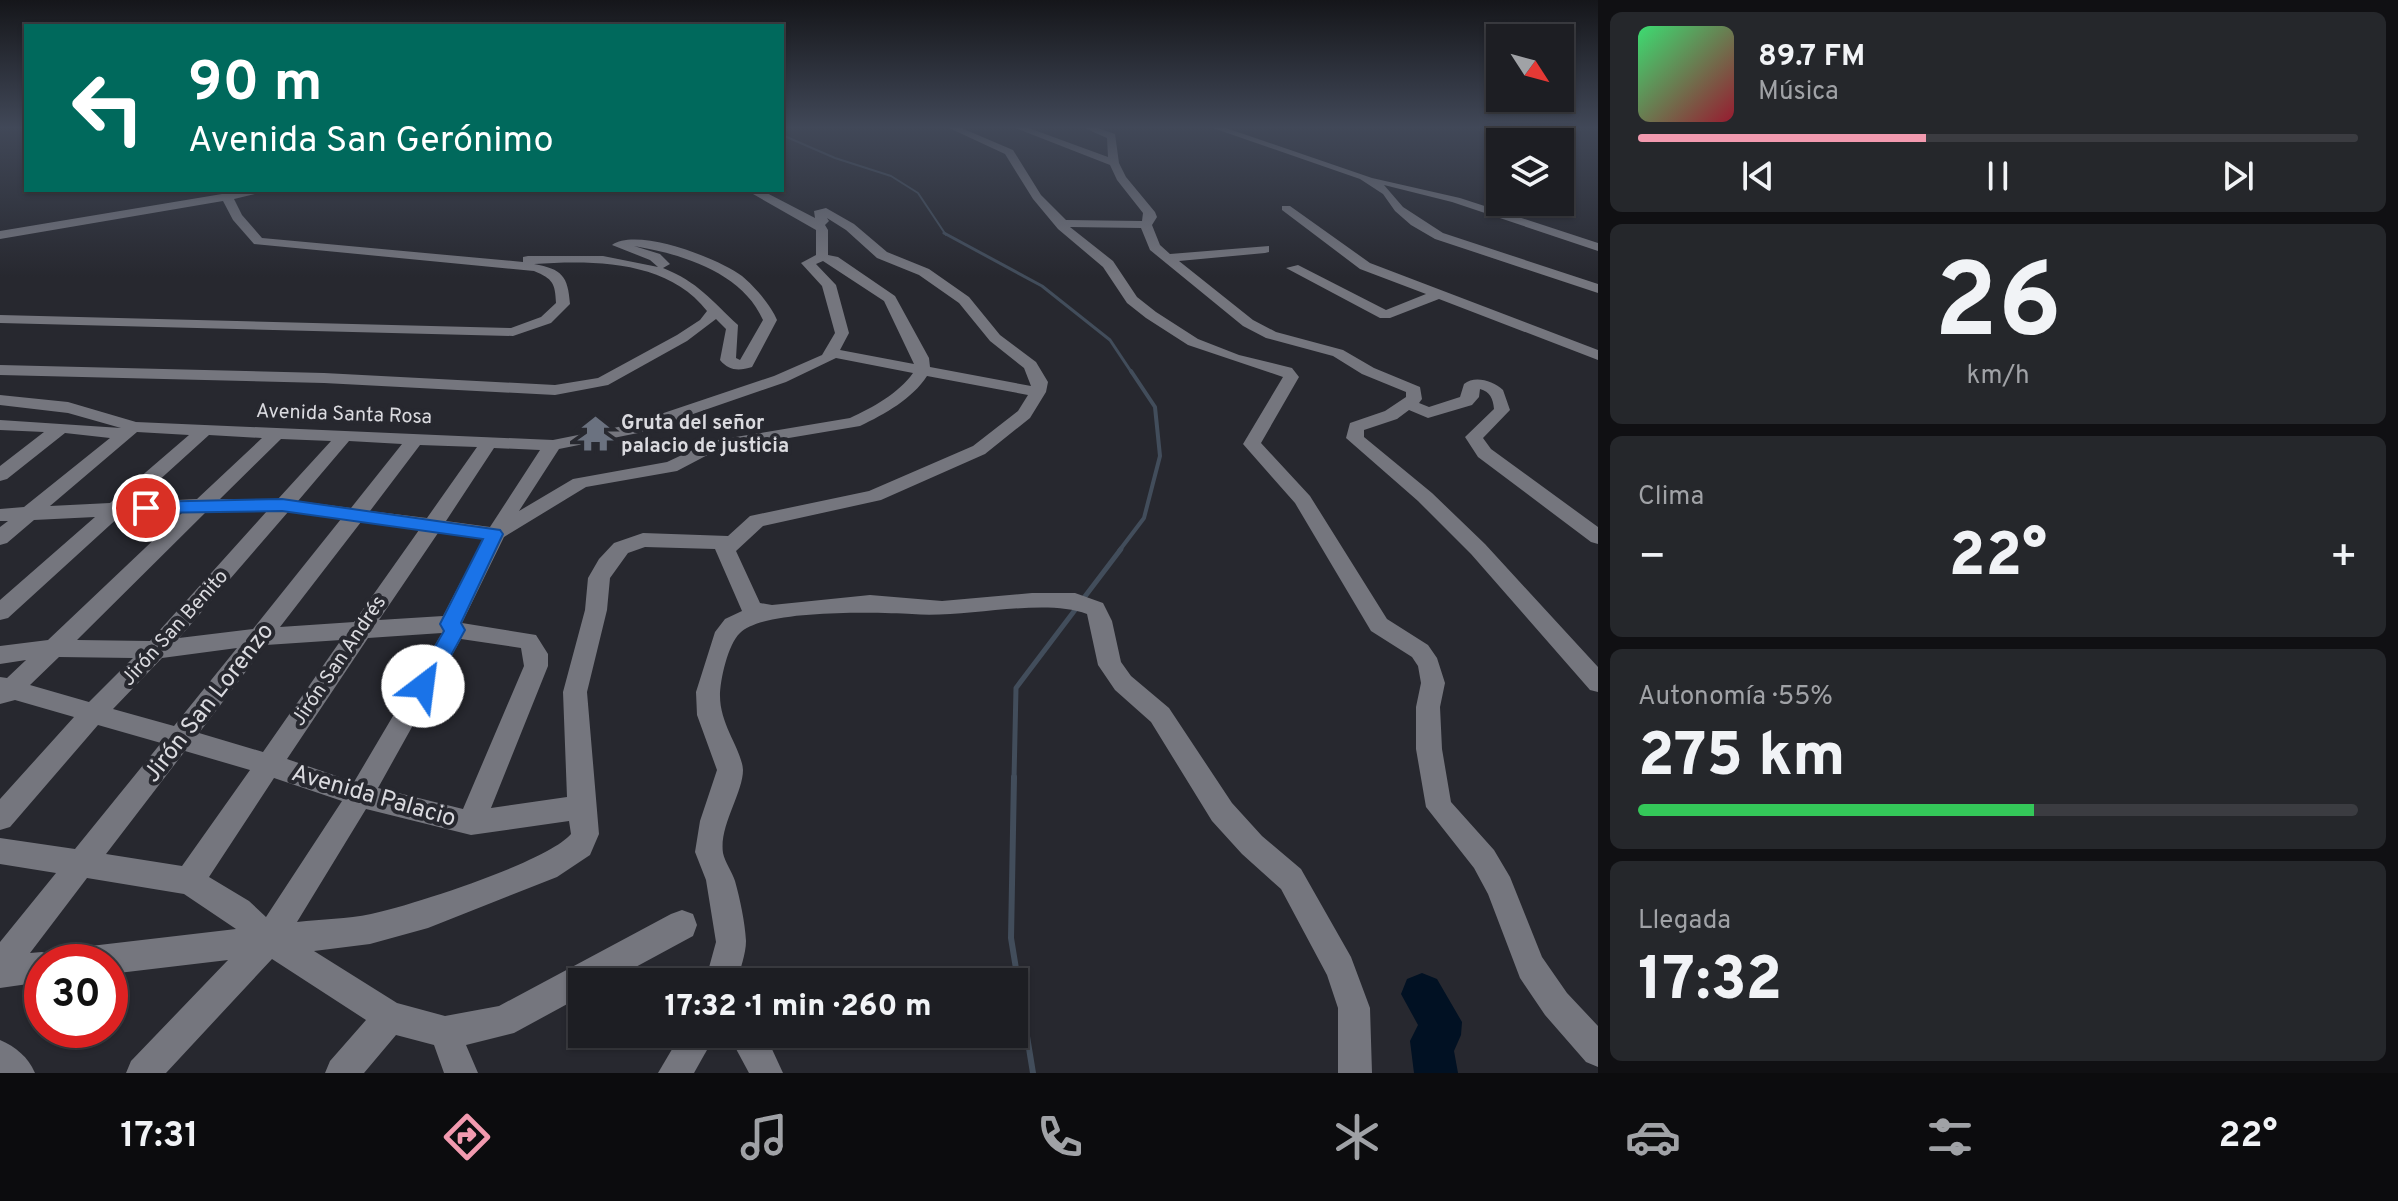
<!DOCTYPE html>
<html lang="es">
<head>
<meta charset="utf-8">
<style>
	:root { --surface:#1d1e23; --page:#25272b; --text:#f1f3f6; --muted:#a0a2a6; --line:#3b3c41; --accent:#f29aaf }
	body { margin:0; font-family:Overpass,sans-serif; background:var(--page); color:var(--text); height:100vh; display:flex; flex-direction:column; font-size:30px; white-space:nowrap }
	* { box-sizing:border-box; margin:0 }
	p { font-size:26px; color:var(--muted) }
	.icon { flex:none; width:44px; height:44px; fill:none; stroke:currentColor; stroke-width:2; stroke-linecap:round; stroke-linejoin:round }
	.map { position:relative; flex:1; overflow:hidden }
	.drawer { display:flex; flex-direction:column; gap:12px; padding:12px; background:#101013; width:800px }
	.drawer>* { flex:none }
	.hud { position:absolute; left:24px; top:24px; width:760px; height:168px; border-radius:0px; box-shadow:0 2px 6px #0004,0 0 0 2px var(--line); background:#00695c; color:#fff; overflow:hidden }
	.needle { width:52px; rotate:126deg }
	.fabs { position:absolute; left:1486px; top:24px; display:grid; gap:16px }
	.fabs a { display:grid; place-items:center; width:88px; height:88px; border-radius:0px; background:var(--surface); box-shadow:0 2px 6px #0004,0 0 0 2px var(--line); font-size:40px }
	.speed { position:absolute; left:24px; top:944px; display:flex; gap:16px; font-size:40px; font-weight:700; text-align:center }
	.speed>* { display:grid; place-content:center; width:104px; height:104px; border-radius:50%; background:var(--surface); box-shadow:0 2px 6px #0004,0 0 0 2px var(--line); line-height:1 }
	.speed .limit { border:12px solid #d22; background:#fff; color:#111 }
	.pin { position:absolute; display:grid; place-items:center; width:68px; height:68px; color:#fff; margin:-34px; border:4px solid #fff; border-radius:50%; box-shadow:0 2px 8px #0007 }
	.me { position:absolute; width:88px; margin:-44px; rotate:30deg; stroke-linejoin:round; filter:drop-shadow(0 0 6px #0008) }
	.turn { display:flex; align-items:center; gap:28px; height:168px; padding:0 32px; font-size:36px }
	.turn .icon { width:104px; height:104px; stroke-width:2.5 }
	.turn b { display:block; font-size:56px; line-height:68px }
	.big { font-size:60px; font-weight:800; line-height:1.1 }
	.drawer .tile { flex:1; display:flex; flex-direction:column; justify-content:center; gap:12px; min-width:0; padding:0 28px; border-radius:12px; background:var(--page) }
	.drawer .dial { align-items:center; gap:0 }
	.dial b { font-size:104px; line-height:1 }
	.song { display:flex; align-items:center; gap:24px }
	.cover { width:96px; height:96px; border-radius:12px; background:linear-gradient(135deg,hsl(140 70% 55%),hsl(350 70% 35%)) }
	.played { height:8px; border-radius:4px; background:linear-gradient(90deg,var(--accent) 40%,var(--line) 40%) }
	.keys { display:flex; justify-content:space-around; direction:ltr }
	.heat { display:flex; justify-content:space-between; align-items:center; font-size:44px; direction:ltr }
	.charge { height:12px; border-radius:6px; background:linear-gradient(90deg,#34c759 55%,var(--line) 0) }
	.trip { position:absolute; left:568px; top:968px; width:460px; height:80px; border-radius:0px; background:var(--surface); box-shadow:0 2px 6px #0004,0 0 0 2px var(--line); font-weight:800; line-height:80px; text-align:center }
	.tab-bar { display:flex; height:128px; justify-content:space-around; align-items:center; background:#0c0c0e; color:var(--muted) }
	.tab-bar .icon { width:56px; height:56px }
	.tab-bar .current { color:var(--accent) }
	.tab-bar b { font-size:36px; color:var(--text) }
	main { display:flex; flex:1; min-height:0 }
	.map>svg:first-child { display:block }
</style>
</head>
<body>
<main>
<div class="map">
<svg width="1598" height="1073" viewBox="0 0 1598 1073">
	<rect width="100%" height="100%" fill="#27282f"/>
	<g fill="none" stroke-linecap="round" stroke-linejoin="round">
		<polyline stroke="#424d5b" stroke-width="2" points="782,135 835,158 891,176 918,193 946,235"/>
		<polyline stroke="#424d5b" stroke-width="3" points="944,233 1042,286 1110,340 1132,373"/>
		<polyline stroke="#424d5b" stroke-width="4" points="1119,551 1144,518 1160,456 1155,407 1131,371"/>
		<g stroke="#424d5b" stroke-width="5">
			<polyline points="1083,599 1121,549"/>
			<polyline points="1014,779 1016,688 1078,606"/>
		</g>
		<polyline stroke="#424d5b" stroke-width="6" points="1014,777 1011,938 1033,1073"/>
		<polygon fill="#011123" fill-rule="evenodd" points="1422,973 1437,979 1462,1022 1461,1035 1454,1051 1458,1073 1414,1073 1410,1041 1418,1025 1401,994 1407,979"/>
		<g fill="#75767e" fill-rule="evenodd">
			<path d="M947,127H959L1013,150L1041,195L1066,220L1142,221L1143,213L1117,180L1110,165L1013,127H1026L1108,157L1107,138L1082,127H1095L1115,134L1119,163L1126,177L1155,212L1157,217L1152,225L1160,245L1170,254L1269,246V252L1265,253L1179,261L1253,320L1276,332L1343,350L1374,368L1420,387L1422,399L1419,403L1429,407L1460,397L1464,384C1475,375 1493,381 1503,390L1510,410L1483,438L1491,449L1598,527V544L1591,542L1478,457L1465,437L1494,409C1493,398 1490,392 1480,389L1479,397L1472,405L1428,418L1409,410L1397,419L1364,430V437L1432,493L1485,544L1598,667V692L1590,690L1471,554L1418,501L1346,438L1350,423L1385,411L1406,397V392L1362,374L1333,356L1266,338L1243,326L1150,250L1141,228L1070,227L1113,261L1137,297L1156,312L1198,339L1239,355L1292,368L1299,377L1261,443L1310,496L1387,619L1428,645L1437,658L1445,683L1440,707L1442,749L1451,802L1494,850L1510,877L1542,957L1567,993L1598,1026V1067L1586,1062L1545,1015L1520,978L1488,894L1474,868L1426,807L1416,749V707L1421,683L1418,666L1412,657L1371,631L1295,503L1243,444L1283,377L1188,345L1146,318L1127,303L1103,267L1058,229L1033,199L1005,154Z"/>
			<polygon points="1210,127 1223,127 1372,178 1460,198 1598,243 1598,251 1452,202 1384,185 1403,207 1443,233 1598,284 1598,293 1435,239 1411,225 1395,211 1383,194 1360,179"/>
			<path d="M221,190H272L234,199L242,215L262,238L523,262V257L528,256H603L658,267L650,260L612,245C637,227 718,258 742,276C754,286 771,305 777,320L752,367C739,371 729,371 720,360L726,329L716,319L687,341L608,385L555,395L324,383L0,375V365L324,373L555,385L598,378L677,335L700,320L707,311C668,260 593,260 534,264C562,269 568,276 570,304L551,323L513,336L0,323V315L511,328L541,317L556,303C555,283 553,279 534,271L254,244L233,220L223,201L0,239V231L222,194ZM634,246C681,254 742,272 763,320L740,360L736,358L738,325C711,300 698,282 663,268L670,264L660,254Z"/>
			<path d="M746,190H761L815,218L814,211L826,208L854,224L887,252L929,269L969,297L1000,335L1036,362L1048,382L1046,392L1030,418L985,454L881,500L763,526L736,551L760,603L772,605L870,595L942,601L1032,593H1075L1103,603L1112,621L1121,662L1131,676L1169,708L1232,803L1262,836L1301,869L1351,957L1370,1008L1372,1073H1338V1008L1327,975L1281,889L1242,854L1212,821L1151,722L1115,690L1098,665L1087,614C1043,597 963,619 912,614C878,612 763,609 740,633C728,644 720,680 720,696C720,725 742,750 743,770C743,793 719,826 723,853C725,862 732,872 735,881C740,899 745,922 746,941C746,954 740,969 737,982H705L716,942L706,880L695,852L700,821L717,770L697,715L696,692L715,632L725,619L742,611L715,549L645,547L628,553L610,578L607,610L587,692L599,834L590,855L557,877L428,928L370,944L314,951L397,1003L445,1016L499,1006L671,914L682,910L693,914L697,925L693,936L608,982H582V996L514,1033L466,1045L478,1073H444L434,1045L396,1035L364,1073H325L330,1061L366,1020L272,959L166,1073H126L131,1061L228,960L110,974V962H67L71,951L82,947L236,929L184,894L87,878L30,953L42,952L53,956L55,962H42V982L0,988V942L56,873L0,864V838L75,849L161,743L98,725L10,827L0,830V799L74,717L15,700L0,704V677L7,678L26,660L0,664V646L48,640L183,512L121,515L8,618L0,620V600L95,517L34,520L7,543L0,545V527L8,521H0V509L24,507L110,438L65,433L7,479L0,481V466L44,432L0,430V420L121,428L68,413L0,405V395L68,402L136,422L553,440L628,425L774,376L822,355L835,333L822,286L801,263L816,255V230ZM827,218L846,230L877,258L919,275L959,303L990,341L1024,368L1031,386L930,367L929,358L895,296L838,257L828,255V230L825,225L829,221ZM823,261L884,301L914,364L840,350L849,333L836,285L816,264ZM836,358L913,373C899,393 872,408 850,418L712,441L667,462L573,479L519,511L559,449L638,433L786,382ZM927,376L1028,395L1018,411L973,446L869,491L750,516L728,536L643,533L614,543L599,559L588,578L585,610L563,692L567,797L491,808L548,666V654L536,635L462,623L504,537L586,487L677,471L717,450L860,426C885,414 912,399 927,376ZM137,432L189,435L110,503L50,506ZM209,435L262,438L197,499L135,502ZM281,439L331,441L278,499H220ZM349,441L402,444L351,508L298,501ZM420,445L477,447L427,518L370,511ZM494,448L540,450L490,527L446,521ZM207,511H267L150,641L77,640ZM288,512L341,519L253,629L179,638ZM361,522L419,530L354,622L280,627ZM438,533L483,539L443,616L379,620ZM442,633L354,782L287,759L368,638ZM461,639L521,648L524,666L463,809L378,788ZM341,640L263,752L199,733L266,645ZM237,648L174,726L113,709L162,658ZM59,657L133,658L89,702L30,685ZM185,751L250,770L182,866L106,854ZM274,778L342,801L266,917L249,901L209,877ZM366,809L471,835L569,821L571,834C547,862 412,905 371,914C347,919 322,919 297,922Z"/>
			<polygon points="1282,206 1290,206 1370,263 1598,350 1598,360 1439,299 1390,318 1380,318 1286,268 1298,265 1386,310 1426,294 1360,269 1282,210"/>
			<polygon points="681,1034 716,1034 694,1073 658,1073"/>
			<polygon points="728,1034 765,1034 783,1073 749,1073"/>
			<path d="M0,1040C16,1047 28,1057 35,1073H0Z"/>
		</g>
	</g>
	<linearGradient id="sky" x2="0" y2="1"><stop stop-color="#15161a"/><stop offset="0.46" stop-color="#414858"/><stop offset="1" stop-color="#414858" stop-opacity="0"/></linearGradient>
	<rect width="1598" height="277" fill="url(#sky)"/>
	<polygon fill="#1a73e8" stroke="#114b97" stroke-width="2" points="282,499 500,530 503,534 461,623 465,630 431,692 423,694 416,692 412,686 444,631 440,624 483,539 282,511 146,513 137,508 146,502"/>
	<defs>
		<symbol id="temple-bare" viewBox="-9 -9 18 18"><path d="M0-6L5-2H3V0L6.5 2.5H4V6H1.5V3h-3V6H-4V2.5H-6.5L-3 0V-2H-5Z" fill="#6b7280" stroke="#27282f" stroke-width="2.5" paint-order="stroke"/></symbol>
	</defs>
	<g fill-rule="evenodd">
		<use href="#temple-bare" x="570" y="408" width="51" height="51"/>
	</g>
	<g text-anchor="middle" stroke-width="8" stroke-linejoin="round" paint-order="stroke">
		<g font-size="20" fill="#dadadf" stroke="#27282f">
			<text transform="translate(344 413) rotate(2)" y="7">Avenida Santa Rosa</text>
			<text transform="translate(174 627) rotate(-48)" y="7">Jirón San Benito</text>
			<text transform="translate(338 660) rotate(-56)" y="7">Jirón San Andrés</text>
		</g>
		<g font-size="20" font-weight="bold" fill="#dadadf" stroke="#27282f" text-anchor="start">
			<text x="621" y="429">Gruta del señor<tspan x="621" dy="23">palacio de justicia</tspan></text>
		</g>
		<g font-size="24" fill="#dadadf" stroke="#27282f">
			<text transform="translate(208 702) rotate(-52)" y="8">Jirón San Lorenzo</text>
			<text transform="translate(374 795) rotate(16)" y="8">Avenida Palacio</text>
		</g>
	</g>
</svg>
<div class="fabs">
<a><svg class="needle" viewBox="-14 -14 28 28"><path d="M0-13l5 13h-10z" fill="#e53935"/><path d="M0 13l5-13h-10z" fill="#a0a2a6"/></svg></a>
<a><svg class="icon" aria-label="layers" viewBox="0 0 24 24"><path d="M12 4l9 5-9 5-9-5zM3 14l9 5 9-5"/></svg></a>
</div>
<div class="speed"><div class="limit">30</div></div>
<div class="pin" style="left:146px;top:508px;background:#d93025"><svg class="icon" aria-label="arrive" viewBox="0 0 24 24"><path d="M6 21V4h12l-3 4 3 4H6"/></svg></div>
<svg class="me" style="left:423px;top:686px" viewBox="-20 -20 40 40"><circle r="19" fill="#fff"/><path d="M0-13L10 11 0 6-10 11z" fill="#1a73e8"/></svg>
<div class="trip">17:32 · 1 min · 260 m</div>
<div class="hud">
<div class="turn"><svg class="icon" aria-label="left" viewBox="0 0 24 24"><path d="M17 20v-9H6M10 6l-5 5 5 5"/></svg><div><b>90 m</b>Avenida San Gerónimo</div></div>
</div>
</div>
<section class="drawer">
<div class="tile">
<div class="song"><i class="cover"></i><div><b>89.7 FM</b><p>Música</p></div></div>
<div class="played"></div>
<div class="keys"><svg class="icon" aria-label="previous" viewBox="0 0 24 24"><path d="M18 5L8 12l10 7zM5 5v14"/></svg><svg class="icon" aria-label="pause" viewBox="0 0 24 24"><path d="M8 5v14M16 5v14"/></svg><svg class="icon" aria-label="next" viewBox="0 0 24 24"><path d="M6 5l10 7-10 7zM19 5v14"/></svg></div>
</div>
<div class="tile dial"><b>26</b><p>km/h</p></div>
<div class="tile"><p>Clima</p>
<div class="heat"><a>−</a><b class="big">22°</b><a>+</a></div>
</div>
<div class="tile"><p>Autonomía · 55%</p><b class="big">275 km</b><div class="charge"></div></div>
<div class="tile"><p>Llegada</p><b class="big">17:32</b></div>
</section>
</main>
<nav class="tab-bar">
<b>17:31</b>
<svg class="icon current" aria-label="directions" viewBox="0 0 24 24"><path d="M12 3l9 9-9 9-9-9zM9 14v-3h6M13 9l2 2-2 2"/></svg>
<svg class="icon" aria-label="music" viewBox="0 0 24 24"><path d="M9 18V5l10-2v13"/><circle cx="6" cy="18" r="3"/><circle cx="16" cy="16" r="3"/></svg>
<svg class="icon" aria-label="phone" viewBox="0 0 24 24"><path d="M5 4h4l2 5-3 2q2 4 5 5l2-3 5 2v4C11 20 4 13 5 4z"/></svg>
<svg class="icon" aria-label="climate" viewBox="0 0 24 24"><path d="M12 3v18M4 7l16 10M4 17L20 7"/></svg>
<svg class="icon" aria-label="car" viewBox="0 0 24 24"><path d="M5 17H2v-5l4-1 3-4h7l3 4 3 1v5h-3M9 17h6M6 11h13"/><circle cx="7" cy="17" r="2"/><circle cx="17" cy="17" r="2"/></svg>
<svg class="icon" aria-label="filters" viewBox="0 0 24 24"><path d="M4 7h16M4 17h16"/><circle cx="9" cy="7" r="2"/><circle cx="15" cy="17" r="2"/></svg>
<b>22°</b>
</nav>
</body>
</html>
